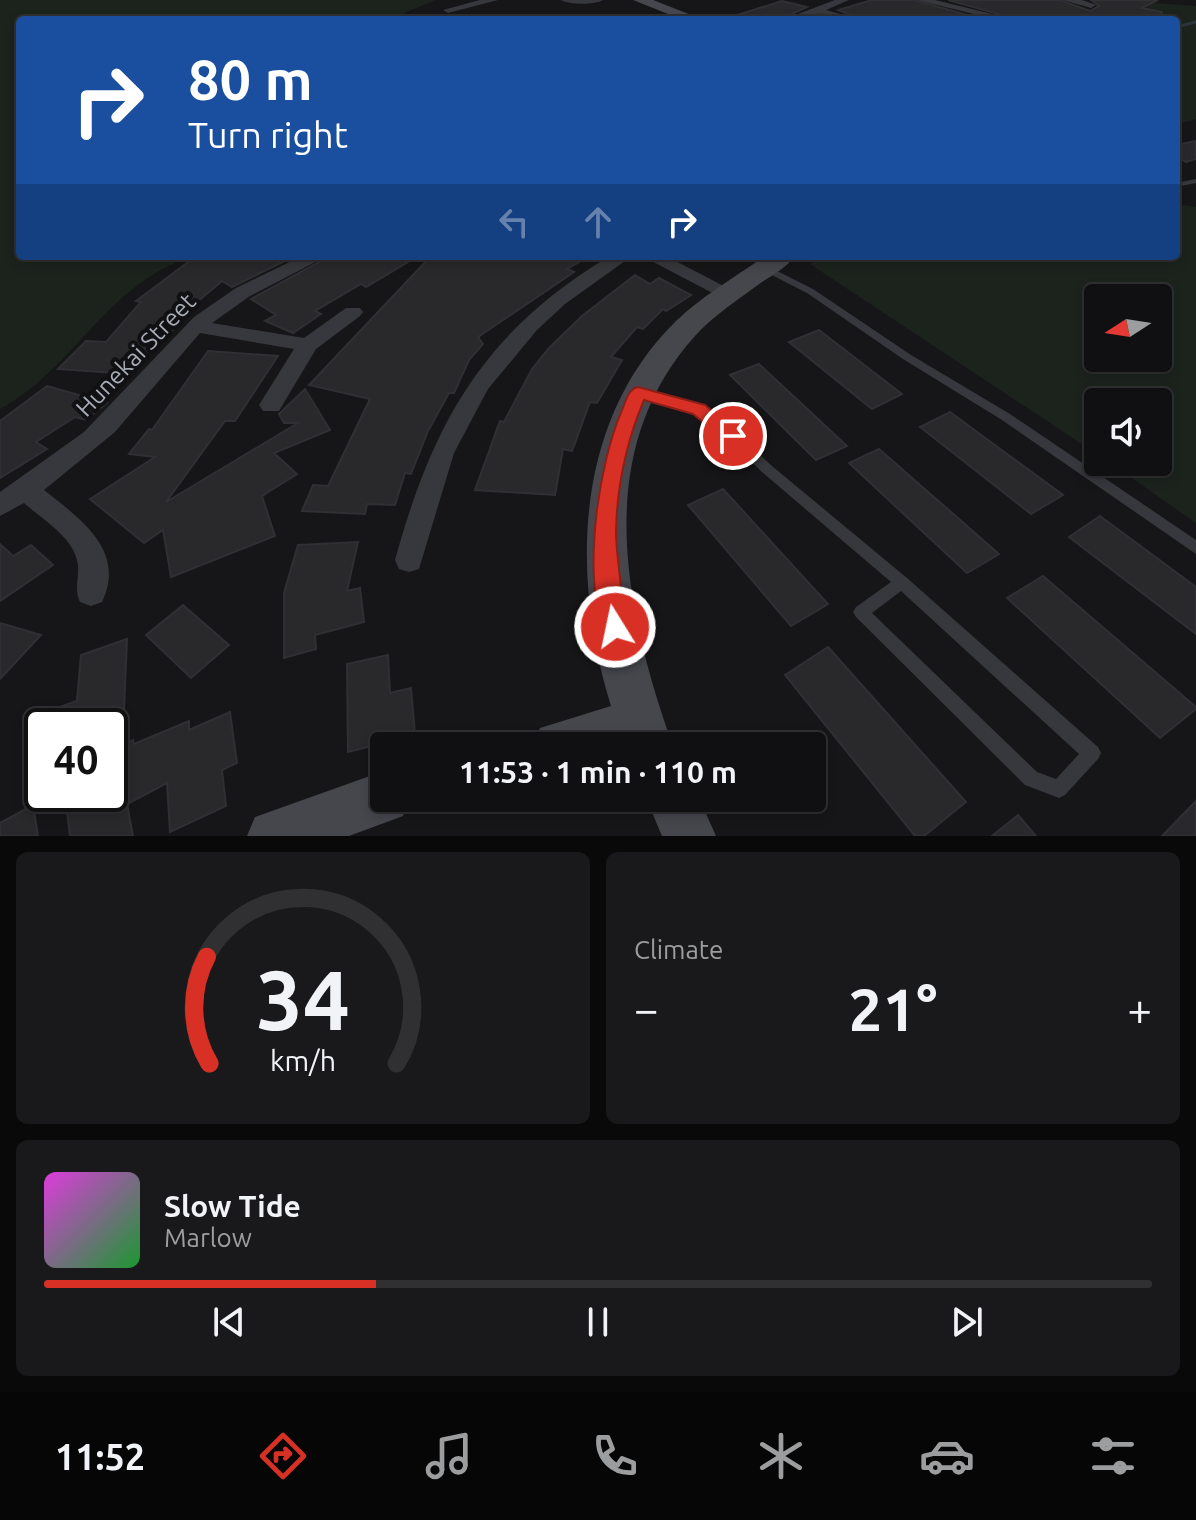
<!DOCTYPE html>
<html lang="en">
<head>
<meta charset="utf-8">
<style>
	:root { --surface:#101012; --page:#19191b; --text:#f1f3f6; --muted:#9c9d9f; --line:#303032; --accent:#d93025 }
	body { margin:0; font-family:Ubuntu,sans-serif; background:var(--page); color:var(--text); height:100vh; display:flex; flex-direction:column; font-size:30px; white-space:nowrap }
	* { box-sizing:border-box; margin:0 }
	p { font-size:26px; color:var(--muted) }
	.icon { flex:none; width:44px; height:44px; fill:none; stroke:currentColor; stroke-width:2; stroke-linecap:round; stroke-linejoin:round }
	.map { position:relative; height:836px; overflow:hidden }
	.drawer { display:flex; flex-direction:column; gap:16px; padding:16px; background:#09090a; flex:1 }
	.drawer>* { flex:none }
	.top-card { position:absolute; left:16px; top:16px; width:1164px; height:244px; border-radius:8px; box-shadow:0 4px 12px #0003,0 0 0 2px var(--line); background:#1a4fa0; color:#fff; overflow:hidden }
	.needle { width:52px; rotate:258deg }
	.controls { position:absolute; left:1084px; top:284px; display:grid; gap:16px }
	.controls a { display:grid; place-items:center; width:88px; height:88px; border-radius:8px; background:var(--surface); box-shadow:0 4px 12px #0003,0 0 0 2px var(--line); font-size:40px }
	.speed { position:absolute; left:24px; top:708px; display:flex; gap:16px; font-size:40px; font-weight:700; text-align:center }
	.speed>* { display:grid; place-content:center; width:104px; height:104px; border-radius:50%; background:var(--surface); box-shadow:0 4px 12px #0003,0 0 0 2px var(--line); line-height:1 }
	.speed .limit { border:4px solid #111; border-radius:12px; background:#fff; color:#111 }
	.pin { position:absolute; display:grid; place-items:center; width:68px; height:68px; color:#fff; margin:-34px; border:4px solid #fff; border-radius:50%; box-shadow:0 2px 8px #0007 }
	.me { position:absolute; width:88px; margin:-44px; rotate:350deg; stroke-linejoin:round; filter:drop-shadow(0 0 6px #0008) }
	.turn { display:flex; align-items:center; gap:28px; height:168px; padding:0 40px; font-size:36px }
	.turn .icon { width:104px; height:104px; stroke-width:2.5 }
	.turn b { display:block; font-size:56px; line-height:68px }
	.lanes { display:flex; align-items:center; height:76px; padding:0 40px; background:#0003; justify-content:center; gap:40px; direction:ltr }
	.lanes .off { opacity:.35 }
	.big { font-size:60px; font-weight:600; line-height:1.1 }
	.drawer .widget { flex:1; display:flex; flex-direction:column; justify-content:center; gap:12px; min-width:0; padding:0 28px; border-radius:12px; background:var(--page) }
	.drawer .dial { align-items:center; gap:0 }
	.dial svg { height:208px; overflow:visible; fill:none; stroke:var(--line); stroke-width:7; stroke-linecap:round; text-anchor:middle }
	.dial text { fill:var(--text); stroke:none }
	.song { display:flex; align-items:center; gap:24px }
	.cover { width:96px; height:96px; border-radius:12px; background:linear-gradient(135deg,hsl(300 70% 55%),hsl(130 70% 35%)) }
	.played { height:8px; border-radius:4px; background:linear-gradient(90deg,var(--accent) 30%,var(--line) 30%) }
	.keys { display:flex; justify-content:space-around; direction:ltr }
	.heat { display:flex; justify-content:space-between; align-items:center; font-size:44px; direction:ltr }
	.drawer .tiles { flex:1; display:grid; gap:16px; grid-template-columns:1fr 1fr }
	.widget:last-child { grid-column:span 2 }
	.trip { position:absolute; left:370px; top:732px; width:456px; height:80px; border-radius:8px; background:var(--surface); box-shadow:0 4px 12px #0003,0 0 0 2px var(--line); font-weight:600; line-height:80px; text-align:center }
	.dock { display:flex; height:128px; justify-content:space-around; align-items:center; background:#060607; color:var(--muted) }
	.dock .icon { width:56px; height:56px }
	.dock .current { color:var(--accent) }
	.dock b { font-size:36px; color:var(--text) }
	.map>svg:first-child { display:block }
</style>
</head>
<body>
<div class="map">
<svg width="1196" height="836" viewBox="0 0 1196 836">
	<rect width="100%" height="100%" fill="#161618"/>
	<g fill="#1c231d" fill-rule="evenodd">
		<path d="M0,0H436L404,13V20H20V256H193C104,285 76,368 0,409Z"/>
		<polygon points="1155,3 1196,6 1196,119 1176,125 1176,20 1136,20 1153,11 1146,8"/>
		<path d="M1176,204L1196,207V523L1109,462H1158V402H1098V455L810,264L823,256H1176ZM1098,298H1158V358H1098Z"/>
	</g>
	<g fill="none" stroke-linecap="round" stroke-linejoin="round">
		<polyline stroke="#2c353c" stroke-width="3" points="1176,27 1196,22"/>
	</g>
	<g fill="#29292c" stroke="#303034" stroke-width="2">
		<polygon points="872,0 914,0 985,20 865,20 838,10"/>
		<polygon points="948,0 1060,0 1090,11 1099,6 1091,0 1158,0 1142,8 1162,12 1161,20 1020,20"/>
		<polygon points="782,1 807,7 779,20 734,20 734,16"/>
		<polygon points="1196,141 1196,159 1186,162 1176,157 1176,145"/>
		<polygon points="201,256 295,256 232,287 222,281 190,308 167,337 160,337 129,374 58,369 86,341 106,342 141,302 136,301 188,262"/>
		<polygon points="330,256 418,256 366,287 361,284 315,311 321,314 293,333 265,321 276,315 251,299"/>
		<polygon points="431,256 590,256 567,269 574,272 478,337 483,344 469,360 454,393 449,393 428,431 411,474 405,473 395,505 367,504 365,514 302,511 313,485 328,486 370,399 309,385"/>
		<polygon points="635,275 650,284 659,278 691,295 666,311 663,309 643,329 637,327 611,357 622,360 597,403 590,402 572,451 563,449 555,495 475,490 500,421 504,422 532,369 549,348 582,316"/>
		<polygon points="819,330 902,394 872,409 789,342"/>
		<polygon points="208,351 278,356 235,421 225,421 166,502 298,423 284,423 279,414 305,389 330,430 274,453 297,474 262,496 275,536 171,577 163,530 144,543 90,499 155,457 129,454 149,429 152,430"/>
		<polygon points="759,364 847,446 816,460 730,375"/>
		<polygon points="47,386 107,403 86,420 75,417 36,442 47,449 0,478 0,421"/>
		<polygon points="950,412 1063,495 1031,514 920,427"/>
		<polygon points="879,449 999,554 967,573 849,463"/>
		<polygon points="723,489 828,604 791,626 688,505"/>
		<polygon points="1100,516 1196,587 1196,634 1069,537"/>
		<polygon points="358,542 347,591 360,588 364,622 315,635 316,649 284,658 284,593 298,545"/>
		<polygon points="0,544 13,556 31,545 53,565 0,601"/>
		<polygon points="1043,576 1196,707 1196,709 1160,738 1007,598"/>
		<polygon points="183,605 229,645 191,678 146,635"/>
		<polygon points="0,623 41,635 0,679"/>
		<polygon points="127,639 124,710 80,726 49,726 51,710 77,701 81,655"/>
		<polygon points="828,647 966,802 924,836 915,836 785,675"/>
		<polygon points="388,655 390,693 411,688 415,735 348,752 347,664"/>
		<polygon points="230,712 237,763 222,770 226,806 170,832 167,783 127,804 133,836 70,836 65,794 110,794 110,752 133,740 134,744 189,721 189,730"/>
		<polygon points="1196,801 1196,836 1162,836"/>
		<polygon points="33,805 38,836 0,836 0,823"/>
		<polygon points="1018,815 1036,836 992,836"/>
	</g>
	<g fill="none" stroke-linecap="round" stroke-linejoin="round">
		<g fill="#37383d" fill-rule="evenodd">
			<polygon points="1196,179 1196,183 1176,187 1176,183"/>
			<polygon points="765,265 813,289 911,355 1010,414 1196,540 1196,554 1002,420 903,359 807,293 762,270 762,266"/>
			<path d="M640,389L688,401L716,414L772,466L907,578L1098,747L1101,753L1098,759L1065,795L1059,798L1025,785L856,617L853,612L856,607L891,582L762,472L708,420L680,407L636,396L634,393ZM901,591L1079,754L1056,779L1037,772L872,613Z"/>
		</g>
		<g fill="#37383d" fill-rule="evenodd">
			<polygon points="480,0 498,0 448,13 443,10"/>
			<path d="M561,0H603C594,5 570,5 561,0Z"/>
			<path d="M835,0H849L826,10L862,20C847,20 829,12 815,14C803,15 794,20 782,20Z"/>
			<polygon points="917,0 935,0 1017,20 998,20"/>
			<polygon points="1063,0 1082,0 1096,5 1091,8"/>
			<path d="M302,256H327L250,296L212,323L304,338L346,308H360L363,312L360,316L316,349L279,411H263L259,405L294,349L200,333L115,432L44,490C79,518 127,550 102,602L91,606L80,602C74,590 79,578 78,565C75,538 43,520 24,503L0,516V492L84,432L194,317L236,288Z"/>
			<path d="M610,256H632L565,304L537,330L488,389L454,453L419,569L409,572L399,569L395,560C433,422 484,331 610,256Z"/>
			<polygon points="642,256 666,256 739,294 729,300 722,298"/>
		</g>
		<g fill="#45474d" fill-rule="evenodd">
			<polygon points="633,0 653,0 704,20 683,20"/>
			<path d="M765,256H795C787,267 773,275 762,282C739,299 714,315 695,336C589,454 626,613 673,746H533L540,728L611,706C571,577 573,422 676,321C702,296 735,277 765,256Z"/>
			<polygon points="384,771 384,798 410,798 403,816 349,836 247,836 255,817"/>
			<polygon points="646,798 699,798 716,836 662,836"/>
		</g>
	</g>
	<path fill="#d93025" stroke="#8d1f18" stroke-width="2" d="M638,387L705,405L742,436L740,441H726L693,414L644,400C626,443 617,485 616,531C615,552 628,623 623,635L615,638L606,635C581,579 598,465 622,410C626,401 628,389 638,387Z"/>
	<g text-anchor="middle" stroke-width="8" stroke-linejoin="round" paint-order="stroke">
		<g font-size="24" fill="#a8adb8" stroke="#111113">
			<text transform="translate(136 355) rotate(-46)" y="8">Hunekai Street</text>
		</g>
	</g>
</svg>
<div class="controls">
<a><svg class="needle" viewBox="-14 -14 28 28"><path d="M0-13l5 13h-10z" fill="#e53935"/><path d="M0 13l5-13h-10z" fill="#9c9d9f"/></svg></a>
<a><svg class="icon" aria-label="sound" viewBox="0 0 24 24"><path d="M4 9h4l5-4v14l-5-4H4zM17 9q2 3 0 6"/></svg></a>
</div>
<div class="speed"><div class="limit">40</div></div>
<div class="pin" style="left:733px;top:436px;background:#d93025"><svg class="icon" aria-label="arrive" viewBox="0 0 24 24"><path d="M6 21V4h12l-3 4 3 4H6"/></svg></div>
<svg class="me" style="left:615px;top:627px" viewBox="-20 -20 40 40"><circle r="17" fill="#d93025" stroke="#fff" stroke-width="3"/><path d="M0-11L8 9 0 5-8 9z" fill="#fff"/></svg>
<div class="trip">11:53 · 1 min · 110 m</div>
<div class="top-card">
<div class="turn"><svg class="icon" aria-label="right" viewBox="0 0 24 24"><path d="M7 20v-9h11M14 6l5 5-5 5"/></svg><div><b>80 m</b>Turn right</div></div>
<div class="lanes"><svg class="icon off" aria-label="left" viewBox="0 0 24 24"><path d="M17 20v-9H6M10 6l-5 5 5 5"/></svg><svg class="icon off" aria-label="ahead" viewBox="0 0 24 24"><path d="M12 20V5M6 11l6-6 6 6"/></svg><svg class="icon" aria-label="right" viewBox="0 0 24 24"><path d="M7 20v-9h11M14 6l5 5-5 5"/></svg></div>
</div>
</div>
<section class="drawer">
<div class="tiles">
<div class="widget dial"><svg viewBox="0 0 100 80">
<path d="M14 69A42 42 0 1 1 86 69"/>
<path d="M14 69A42 42 0 0 1 13 28" stroke="#d93025"/>
<text x="50" y="56" font-size="32" font-weight="700">34</text>
<text x="50" y="72" font-size="11">km/h</text>
</svg></div>
<div class="widget"><p>Climate</p>
<div class="heat"><a>−</a><b class="big">21°</b><a>+</a></div>
</div>
<div class="widget">
<div class="song"><i class="cover"></i><div><b>Slow Tide</b><p>Marlow</p></div></div>
<div class="played"></div>
<div class="keys"><svg class="icon" aria-label="previous" viewBox="0 0 24 24"><path d="M18 5L8 12l10 7zM5 5v14"/></svg><svg class="icon" aria-label="pause" viewBox="0 0 24 24"><path d="M8 5v14M16 5v14"/></svg><svg class="icon" aria-label="next" viewBox="0 0 24 24"><path d="M6 5l10 7-10 7zM19 5v14"/></svg></div>
</div>
</div>
</section>
<nav class="dock">
<b>11:52</b>
<svg class="icon current" aria-label="directions" viewBox="0 0 24 24"><path d="M12 3l9 9-9 9-9-9zM9 14v-3h6M13 9l2 2-2 2"/></svg>
<svg class="icon" aria-label="music" viewBox="0 0 24 24"><path d="M9 18V5l10-2v13"/><circle cx="6" cy="18" r="3"/><circle cx="16" cy="16" r="3"/></svg>
<svg class="icon" aria-label="phone" viewBox="0 0 24 24"><path d="M5 4h4l2 5-3 2q2 4 5 5l2-3 5 2v4C11 20 4 13 5 4z"/></svg>
<svg class="icon" aria-label="climate" viewBox="0 0 24 24"><path d="M12 3v18M4 7l16 10M4 17L20 7"/></svg>
<svg class="icon" aria-label="car" viewBox="0 0 24 24"><path d="M5 17H2v-5l4-1 3-4h7l3 4 3 1v5h-3M9 17h6M6 11h13"/><circle cx="7" cy="17" r="2"/><circle cx="17" cy="17" r="2"/></svg>
<svg class="icon" aria-label="filters" viewBox="0 0 24 24"><path d="M4 7h16M4 17h16"/><circle cx="9" cy="7" r="2"/><circle cx="15" cy="17" r="2"/></svg>
</nav>
</body>
</html>
